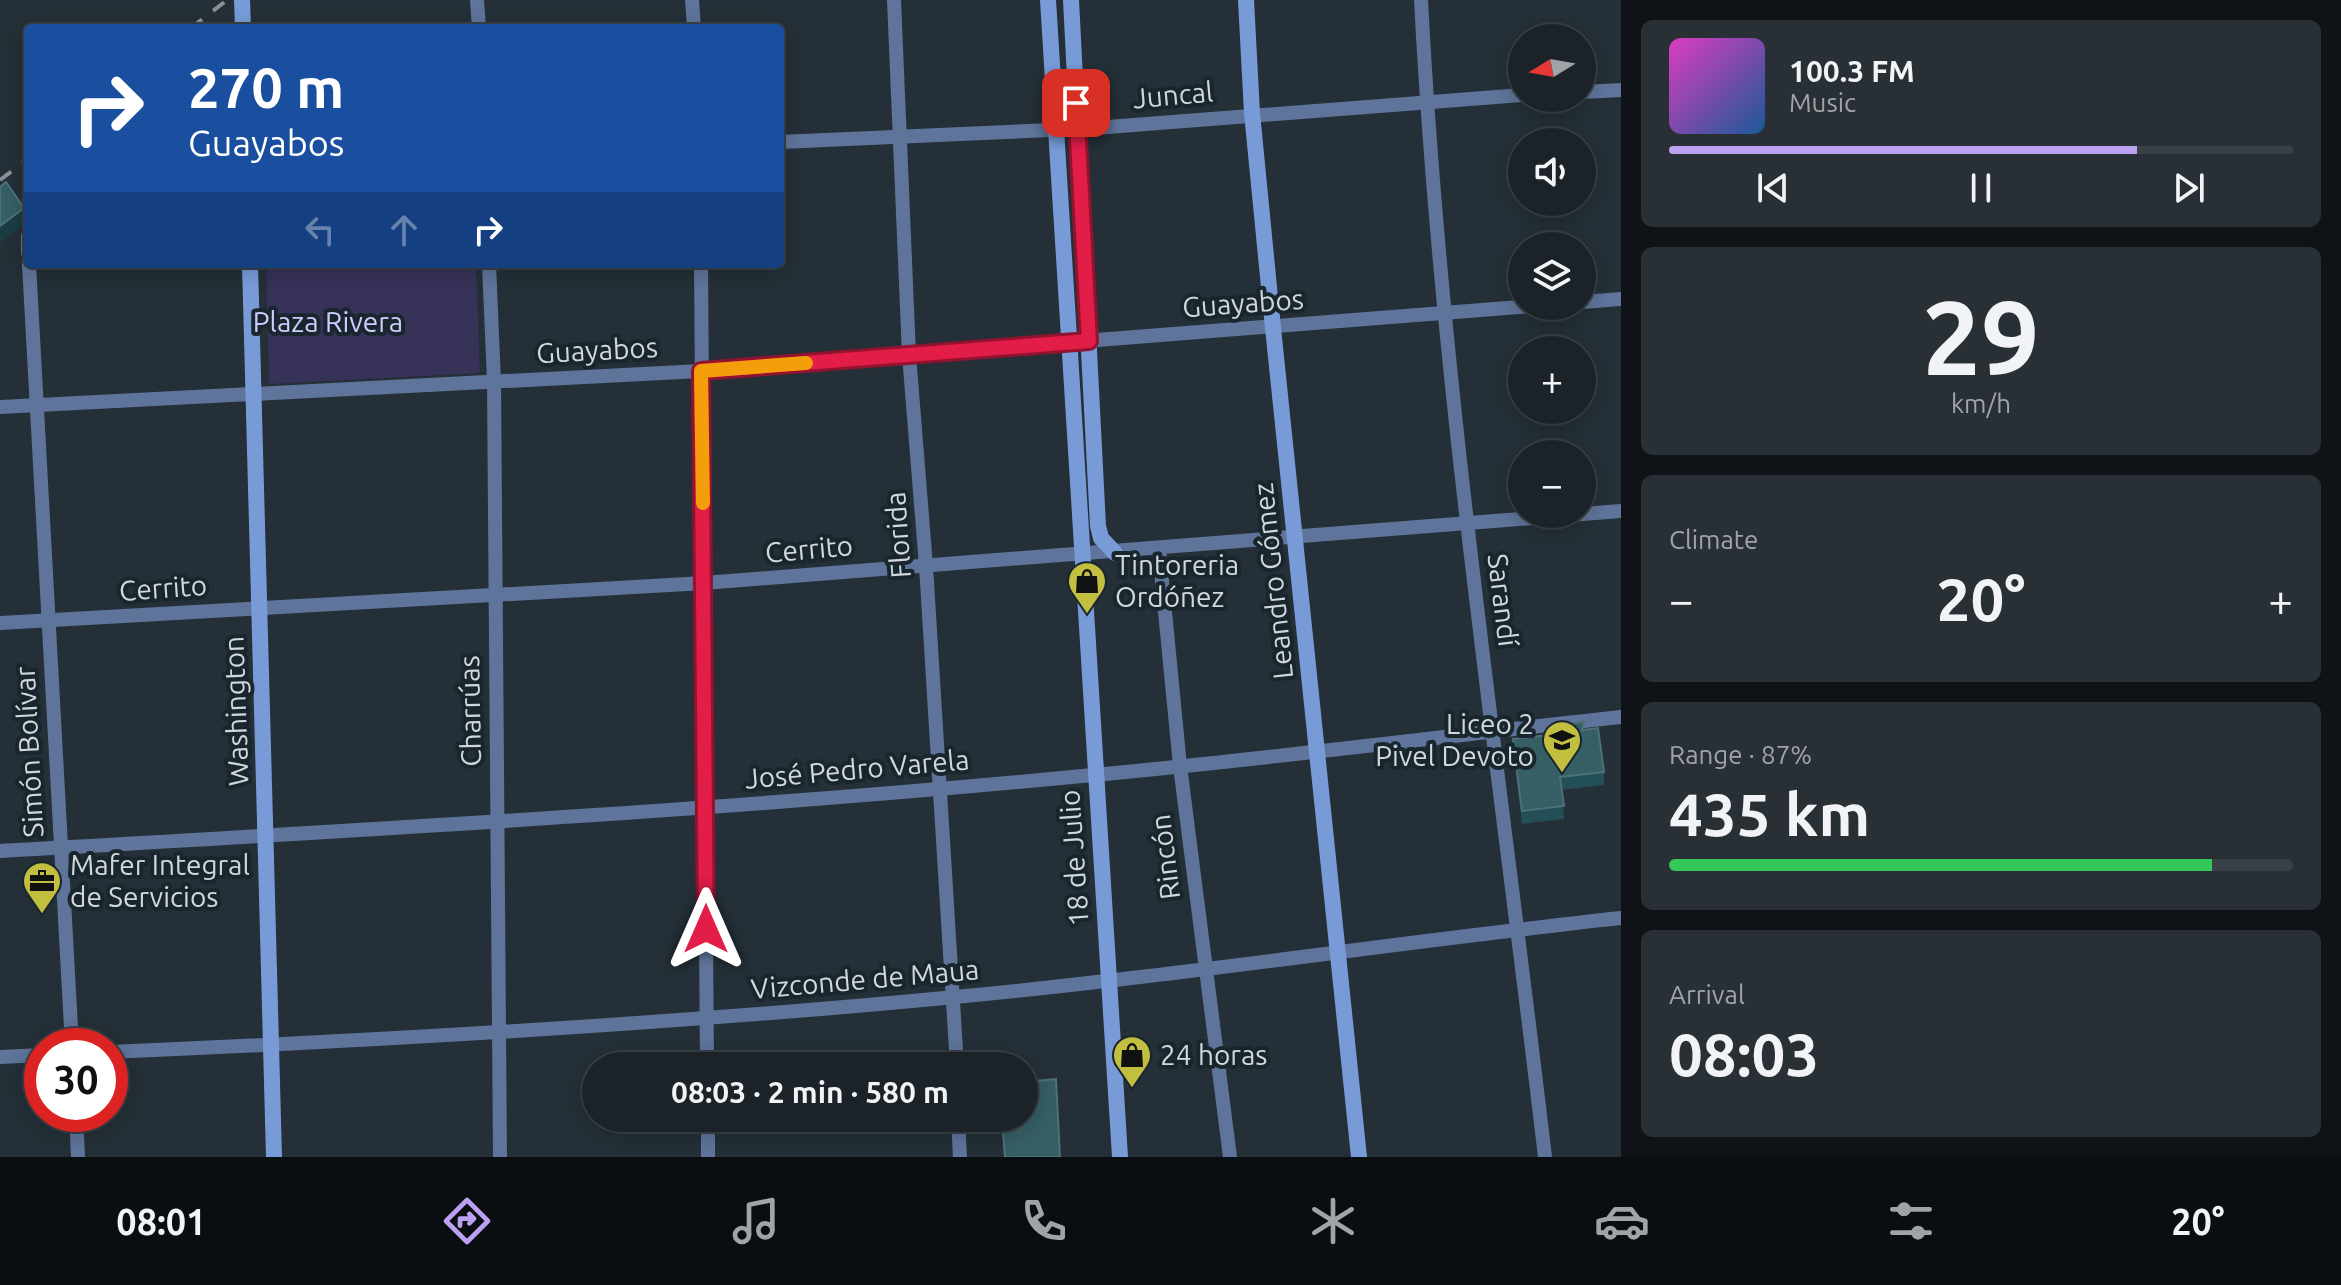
<!DOCTYPE html>
<html lang="en">
<head>
<meta charset="utf-8">
<style>
	:root { --surface:#1b2329; --page:#282f35; --text:#f1f3f6; --muted:#a0a4a8; --line:#394046; --accent:#bca0f2 }
	body { margin:0; font-family:Ubuntu,sans-serif; background:var(--page); color:var(--text); height:100vh; display:flex; flex-direction:column; font-size:30px; white-space:nowrap }
	* { box-sizing:border-box; margin:0 }
	p { font-size:26px; color:var(--muted) }
	.icon { flex:none; width:44px; height:44px; fill:none; stroke:currentColor; stroke-width:2; stroke-linecap:round; stroke-linejoin:round }
	.map { position:relative; flex:1; overflow:hidden }
	.details { display:flex; flex-direction:column; gap:20px; padding:20px; background:#0f1317; width:720px }
	.details>* { flex:none }
	.banner { position:absolute; left:24px; top:24px; width:760px; height:244px; border-radius:8px; box-shadow:0 4px 20px #0003,0 0 0 2px var(--line); background:#1a4fa0; color:#fff; overflow:hidden }
	.needle { width:52px; rotate:259deg }
	.buttons { position:absolute; left:1508px; top:24px; display:grid; gap:16px }
	.buttons a { display:grid; place-items:center; width:88px; height:88px; border-radius:50%; background:var(--surface); box-shadow:0 4px 20px #0003,0 0 0 2px var(--line); font-size:40px }
	.speed { position:absolute; left:24px; top:1028px; display:flex; gap:16px; font-size:40px; font-weight:700; text-align:center }
	.speed>* { display:grid; place-content:center; width:104px; height:104px; border-radius:50%; background:var(--surface); box-shadow:0 4px 20px #0003,0 0 0 2px var(--line); line-height:1 }
	.speed .limit { border:12px solid #d22; background:#fff; color:#111 }
	.pin { position:absolute; display:grid; place-items:center; width:68px; height:68px; color:#fff; margin:-34px; border-radius:16px; box-shadow:0 4px 12px #0006 }
	.me { position:absolute; width:88px; margin:-44px; rotate:0deg; stroke-linejoin:round; filter:drop-shadow(0 0 6px #0008) }
	.turn { display:flex; align-items:center; gap:28px; height:168px; padding:0 32px; font-size:36px }
	.turn .icon { width:104px; height:104px; stroke-width:2.5 }
	.turn b { display:block; font-size:56px; line-height:68px }
	.lanes { display:flex; align-items:center; height:76px; padding:0 32px; background:#0003; justify-content:center; gap:40px; direction:ltr }
	.lanes .off { opacity:.35 }
	.big { font-size:60px; font-weight:700; line-height:1.1 }
	.details .card { flex:1; display:flex; flex-direction:column; justify-content:center; gap:12px; min-width:0; padding:0 28px; border-radius:12px; background:var(--page) }
	.details .dial { align-items:center; gap:0 }
	.dial b { font-size:104px; line-height:1 }
	.song { display:flex; align-items:center; gap:24px }
	.cover { width:96px; height:96px; border-radius:12px; background:linear-gradient(135deg,hsl(310 70% 55%),hsl(210 70% 35%)) }
	.played { height:8px; border-radius:4px; background:linear-gradient(90deg,var(--accent) 75%,var(--line) 75%) }
	.keys { display:flex; justify-content:space-around; direction:ltr }
	.heat { display:flex; justify-content:space-between; align-items:center; font-size:44px; direction:ltr }
	.charge { height:12px; border-radius:6px; background:linear-gradient(90deg,#34c759 87%,var(--line) 0) }
	.trip { position:absolute; left:582px; top:1052px; width:456px; height:80px; border-radius:40px; background:var(--surface); box-shadow:0 4px 20px #0003,0 0 0 2px var(--line); font-weight:700; line-height:80px; text-align:center }
	.dock { display:flex; height:128px; justify-content:space-around; align-items:center; background:#0b0e10; color:var(--muted) }
	.dock .icon { width:56px; height:56px }
	.dock .active { color:var(--accent) }
	.dock b { font-size:36px; color:var(--text) }
	main { display:flex; flex:1; min-height:0 }
	.map>svg:first-child { display:block }
</style>
</head>
<body>
<main>
<div class="map">
<svg width="1621" height="1157" viewBox="0 0 1621 1157">
	<rect width="100%" height="100%" fill="#242f37"/>
	<polygon fill="#363258" points="266,264 476,264 480,373 269,384"/>
	<g fill="none" stroke-linecap="round" stroke-linejoin="round">
		<g stroke="#5e749a" stroke-width="14">
			<polyline points="477,0 479,28"/>
			<polyline points="692,0 694,28"/>
			<polyline points="894,0 909,355 926,566 957,1066"/>
			<path d="M1421,0C1441,387 1500,772 1545,1157"/>
			<polyline points="1582,92 1621,90"/>
			<polyline points="780,142 1095,128 1522,95"/>
			<polyline points="28,236 28,253"/>
			<polyline points="29,264 72,1046"/>
			<polyline points="489,264 494,382 500,1157"/>
			<polyline points="701,264 707,1066"/>
			<polyline points="1582,302 1621,299"/>
			<polyline points="0,407 701,371 1532,306"/>
			<polyline points="1159,550 1180,766 1230,1157"/>
			<polyline points="0,623 704,583 1621,511"/>
			<path d="M0,851C365,830 729,810 1093,775C1269,759 1445,736 1621,717"/>
			<path d="M110,1052C392,1040 673,1024 955,997C1178,976 1399,942 1621,918"/>
			<polyline points="0,1057 42,1055"/>
			<polyline points="76,1114 78,1157"/>
			<polyline points="708,1118 708,1157"/>
			<polyline points="958,1118 960,1157"/>
		</g>
		<g stroke="#789bd8" stroke-width="16">
			<polyline points="242,0 243,28"/>
			<polyline points="1048,0 1120,1157"/>
			<polyline points="1071,0 1098,526 1101,538 1115,553"/>
			<polyline points="1246,0 1252,113 1273,328 1359,1157"/>
			<polyline points="250,264 274,1157"/>
		</g>
		<g stroke="#889197" stroke-width="4" stroke-dasharray="14 14" stroke-linecap="butt">
			<polyline points="191,28 227,0"/>
			<polyline points="0,180 28,159"/>
		</g>
	</g>
	<g fill="#234f57">
		<polygon points="1584,730 1604,772 1604,785 1562,790 1564,819 1522,824 1513,752 1513,739"/>
		<polygon points="1001,1118 1024,1118 1060,1157 1004,1157"/>
	</g>
	<polygon fill="#1c3c44" points="24,208 24,225 0,243 0,226"/>
	<g fill="#365e65" stroke="#4e7178" stroke-width="2">
		<polygon points="6,182 24,208 0,226 0,187"/>
		<polygon points="1584,722 1582,730 1598,728 1604,772 1560,777 1564,806 1522,811 1513,739 1556,734 1557,725"/>
		<polygon points="1056,1079 1060,1157 1005,1157 1002,1118 1024,1118 1024,1082"/>
	</g>
	<g fill="none" stroke-linecap="round" stroke-linejoin="round">
		<defs>
			<polyline id="route" points="706,929 701,371 1089,341 1076,103"/>
		</defs>
		<use href="#route" stroke="#92132f" stroke-width="20"/>
		<use href="#route" stroke="#e11d48" stroke-width="14"/>
		<polyline stroke="#f59e0b" stroke-width="14" points="703,503 701,371 806,363"/>
	</g>
	<defs>
		<symbol id="shop-pin" viewBox="-11 -11 22 30"><path d="M0 17L-7.5 6A9.5 9.5 0 1 1 7.5 6Z" fill="#c1be40" stroke="#1a262d"/><path d="M-5-2.5h2.3a2.7 3.5 0 0 1 5.4 0H5L5.5 6h-11ZM-1.5-2.5h3a1.5 2.3 0 0 0-3 0Z" fill="#111"/></symbol>
		<symbol id="school-pin" viewBox="-11 -11 22 30"><path d="M0 17L-7.5 6A9.5 9.5 0 1 1 7.5 6Z" fill="#c1be40" stroke="#1a262d"/><path d="M0-5L7-2L0 1L-7-2ZM-4 1L0 2.5L4 1V4Q0 6-4 4Z" fill="#111"/></symbol>
		<symbol id="office-pin" viewBox="-11 -11 22 30"><path d="M0 17L-7.5 6A9.5 9.5 0 1 1 7.5 6Z" fill="#c1be40" stroke="#1a262d"/><path d="M-6-3h4V-5.5h4V-3h4V5H-6ZM-1-4.5V-3h2v-1.5ZM-6 0V1H6V0Z" fill="#111"/></symbol>
	</defs>
	<g fill-rule="evenodd">
		<use href="#shop-pin" x="1065" y="559" width="44" height="60"/>
		<use href="#school-pin" x="1540" y="718" width="44" height="60"/>
		<use href="#office-pin" x="20" y="859" width="44" height="60"/>
		<use href="#shop-pin" x="1110" y="1033" width="44" height="60"/>
	</g>
	<g text-anchor="middle" stroke-width="8" stroke-linejoin="round" paint-order="stroke">
		<g font-size="28" fill="#d1d8dd" stroke="#1a262d">
			<text transform="translate(1173 95) rotate(-5)" y="10">Juncal</text>
			<text transform="translate(1243 303) rotate(-4)" y="10">Guayabos</text>
			<text transform="translate(597 350) rotate(-3)" y="10">Guayabos</text>
			<text transform="translate(898 535) rotate(-94)" y="10">Florida</text>
			<text transform="translate(809 549) rotate(-5)" y="10">Cerrito</text>
			<text transform="translate(1273 581) rotate(-96)" y="10">Leandro Gómez</text>
			<text transform="translate(163 588) rotate(-4)" y="10">Cerrito</text>
			<text transform="translate(1503 600) rotate(83)" y="10">Sarandí</text>
			<text transform="translate(236 711) rotate(-92)" y="10">Washington</text>
			<text transform="translate(470 711) rotate(-91)" y="10">Charrúas</text>
			<text transform="translate(29 752) rotate(-93)" y="10">Simón Bolívar</text>
			<text transform="translate(857 769) rotate(-5)" y="10">José Pedro Varela</text>
			<text transform="translate(1165 857) rotate(-97)" y="10">Rincón</text>
			<text transform="translate(1074 858) rotate(-94)" y="10">18 de Julio</text>
			<text transform="translate(865 979) rotate(-5)" y="10">Vizconde de Maua</text>
		</g>
		<g font-size="28" fill="#ceccfe" stroke="#1a262d">
			<text x="328" y="332">Plaza Rivera</text>
		</g>
		<g font-size="28" fill="#d1d8dd" stroke="#1a262d" text-anchor="start">
			<text x="1115" y="575">Tintoreria<tspan x="1115" dy="32">Ordóñez</tspan></text>
			<text x="1534" y="734" text-anchor="end">Liceo 2<tspan x="1534" dy="32">Pivel Devoto</tspan></text>
			<text x="70" y="875">Mafer Integral<tspan x="70" dy="32">de Servicios</tspan></text>
			<text x="1160" y="1065">24 horas</text>
		</g>
	</g>
</svg>
<div class="buttons">
<a><svg class="needle" viewBox="-14 -14 28 28"><path d="M0-13l5 13h-10z" fill="#e53935"/><path d="M0 13l5-13h-10z" fill="#a0a4a8"/></svg></a>
<a><svg class="icon" aria-label="sound" viewBox="0 0 24 24"><path d="M4 9h4l5-4v14l-5-4H4zM17 9q2 3 0 6"/></svg></a>
<a><svg class="icon" aria-label="layers" viewBox="0 0 24 24"><path d="M12 4l9 5-9 5-9-5zM3 14l9 5 9-5"/></svg></a>
<a>+</a>
<a>−</a>
</div>
<div class="speed"><div class="limit">30</div></div>
<div class="pin" style="left:1076px;top:103px;background:#d93025"><svg class="icon" aria-label="arrive" viewBox="0 0 24 24"><path d="M6 21V4h12l-3 4 3 4H6"/></svg></div>
<svg class="me" style="left:706px;top:929px" viewBox="-20 -20 40 40"><path d="M0-17L14 15 0 8-14 15z" fill="#e11d48" stroke="#fff" stroke-width="4"/></svg>
<div class="trip">08:03 · 2 min · 580 m</div>
<div class="banner">
<div class="turn"><svg class="icon" aria-label="right" viewBox="0 0 24 24"><path d="M7 20v-9h11M14 6l5 5-5 5"/></svg><div><b>270 m</b>Guayabos</div></div>
<div class="lanes"><svg class="icon off" aria-label="left" viewBox="0 0 24 24"><path d="M17 20v-9H6M10 6l-5 5 5 5"/></svg><svg class="icon off" aria-label="ahead" viewBox="0 0 24 24"><path d="M12 20V5M6 11l6-6 6 6"/></svg><svg class="icon" aria-label="right" viewBox="0 0 24 24"><path d="M7 20v-9h11M14 6l5 5-5 5"/></svg></div>
</div>
</div>
<section class="details">
<div class="card">
<div class="song"><i class="cover"></i><div><b>100.3 FM</b><p>Music</p></div></div>
<div class="played"></div>
<div class="keys"><svg class="icon" aria-label="previous" viewBox="0 0 24 24"><path d="M18 5L8 12l10 7zM5 5v14"/></svg><svg class="icon" aria-label="pause" viewBox="0 0 24 24"><path d="M8 5v14M16 5v14"/></svg><svg class="icon" aria-label="next" viewBox="0 0 24 24"><path d="M6 5l10 7-10 7zM19 5v14"/></svg></div>
</div>
<div class="card dial"><b>29</b><p>km/h</p></div>
<div class="card"><p>Climate</p>
<div class="heat"><a>−</a><b class="big">20°</b><a>+</a></div>
</div>
<div class="card"><p>Range · 87%</p><b class="big">435 km</b><div class="charge"></div></div>
<div class="card"><p>Arrival</p><b class="big">08:03</b></div>
</section>
</main>
<nav class="dock">
<b>08:01</b>
<svg class="icon active" aria-label="directions" viewBox="0 0 24 24"><path d="M12 3l9 9-9 9-9-9zM9 14v-3h6M13 9l2 2-2 2"/></svg>
<svg class="icon" aria-label="music" viewBox="0 0 24 24"><path d="M9 18V5l10-2v13"/><circle cx="6" cy="18" r="3"/><circle cx="16" cy="16" r="3"/></svg>
<svg class="icon" aria-label="phone" viewBox="0 0 24 24"><path d="M5 4h4l2 5-3 2q2 4 5 5l2-3 5 2v4C11 20 4 13 5 4z"/></svg>
<svg class="icon" aria-label="climate" viewBox="0 0 24 24"><path d="M12 3v18M4 7l16 10M4 17L20 7"/></svg>
<svg class="icon" aria-label="car" viewBox="0 0 24 24"><path d="M5 17H2v-5l4-1 3-4h7l3 4 3 1v5h-3M9 17h6M6 11h13"/><circle cx="7" cy="17" r="2"/><circle cx="17" cy="17" r="2"/></svg>
<svg class="icon" aria-label="filters" viewBox="0 0 24 24"><path d="M4 7h16M4 17h16"/><circle cx="9" cy="7" r="2"/><circle cx="15" cy="17" r="2"/></svg>
<b>20°</b>
</nav>
</body>
</html>
